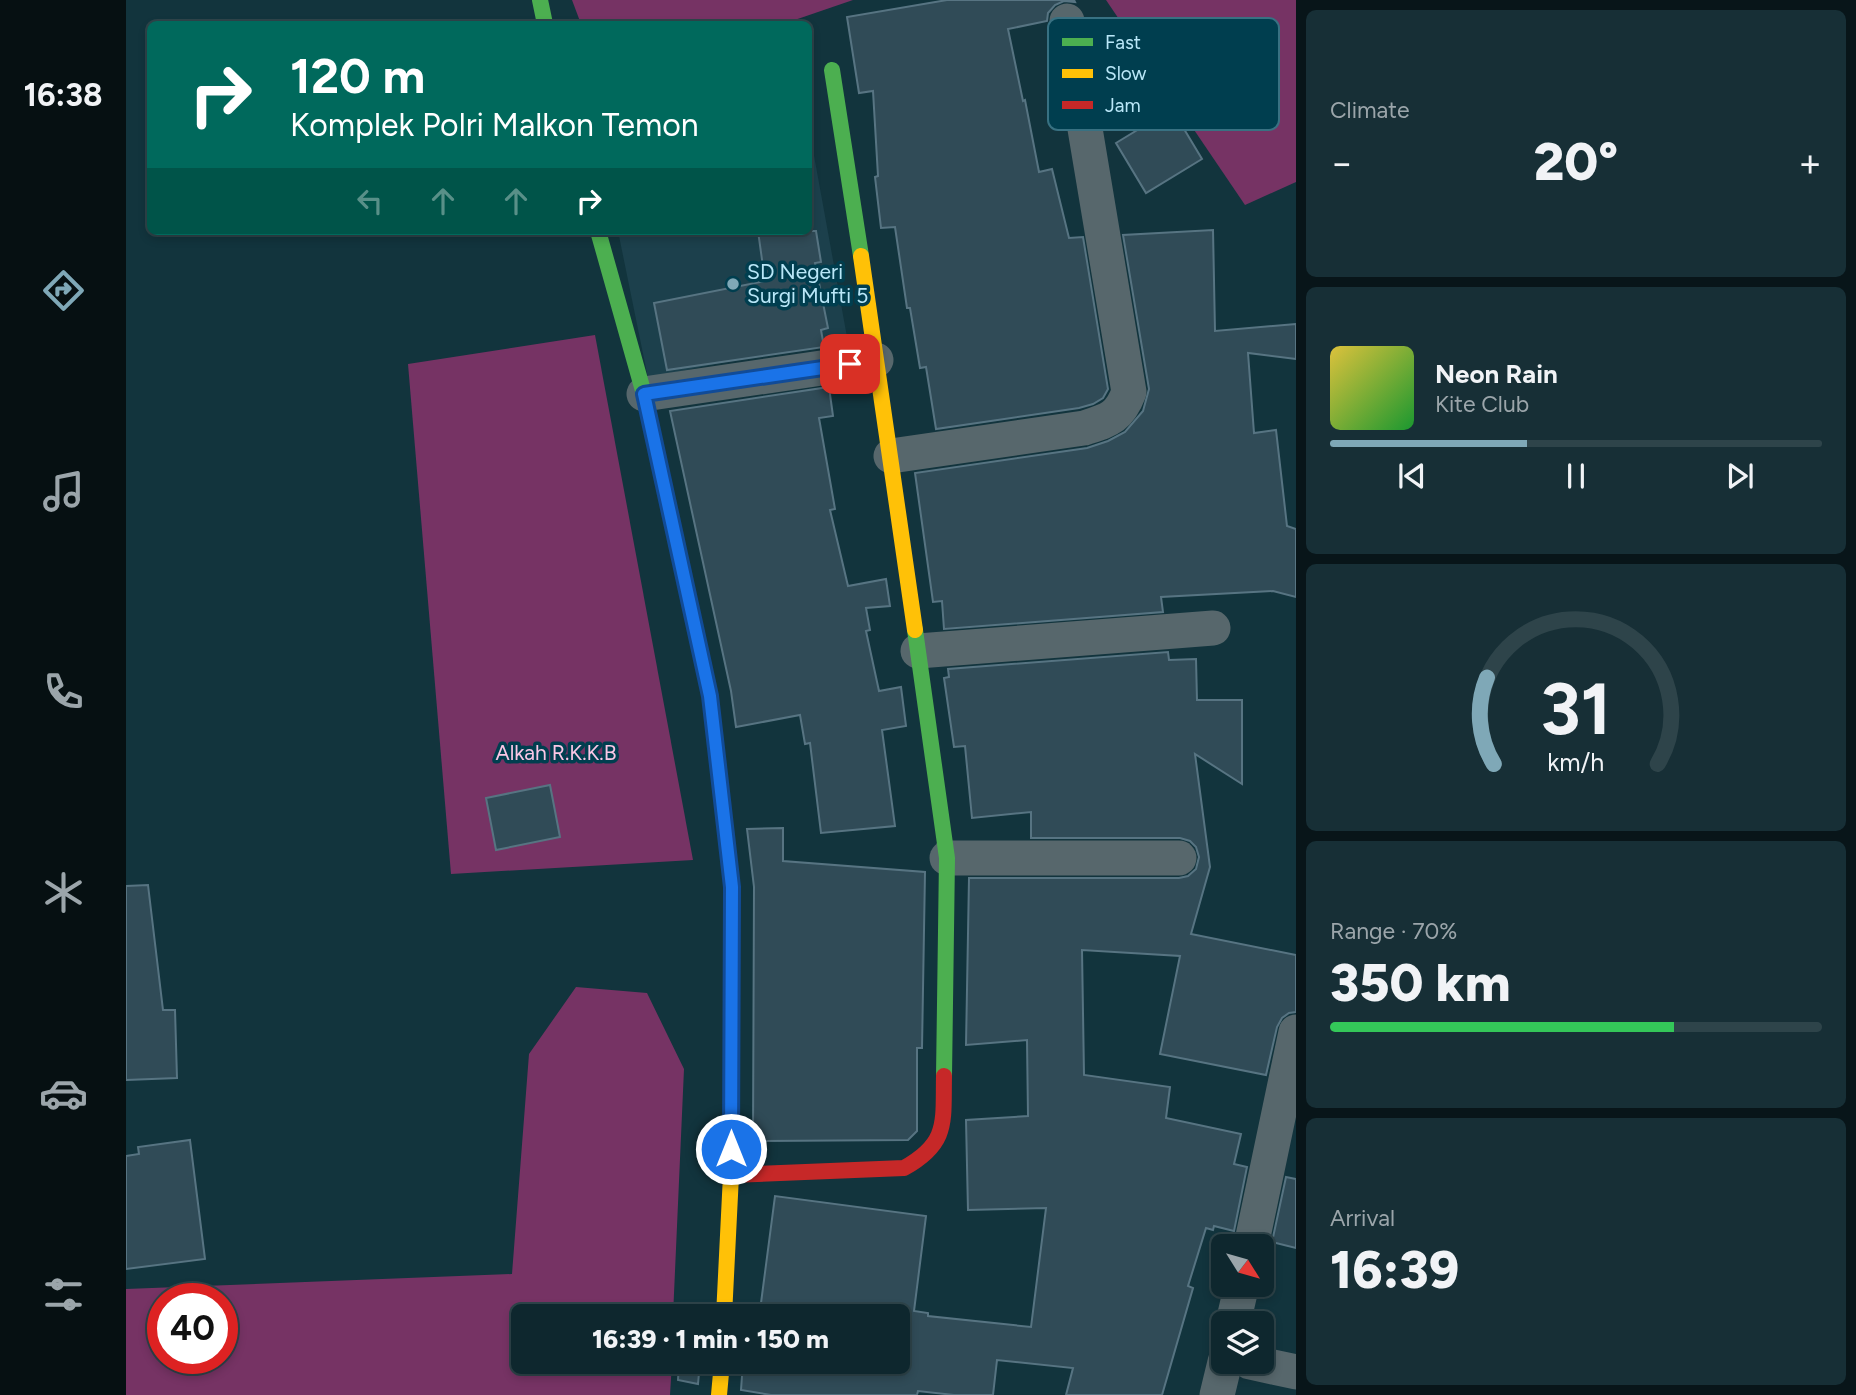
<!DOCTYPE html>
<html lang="en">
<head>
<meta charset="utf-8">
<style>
	:root { --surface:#0e272e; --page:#172f36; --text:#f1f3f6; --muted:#9ba5aa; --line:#2e444a; --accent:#7fa8b7 }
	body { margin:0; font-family:Figtree,sans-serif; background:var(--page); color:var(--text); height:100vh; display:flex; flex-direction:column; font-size:26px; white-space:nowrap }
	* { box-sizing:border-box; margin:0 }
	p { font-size:23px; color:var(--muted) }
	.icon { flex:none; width:38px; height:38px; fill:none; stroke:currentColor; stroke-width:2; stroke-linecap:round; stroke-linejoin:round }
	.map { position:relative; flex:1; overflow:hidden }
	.side { display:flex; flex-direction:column; gap:10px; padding:10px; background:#081519; width:560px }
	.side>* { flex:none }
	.banner { position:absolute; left:21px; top:21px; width:665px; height:214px; border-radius:10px; box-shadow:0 4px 10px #0003,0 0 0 2px var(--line); background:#00695c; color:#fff; overflow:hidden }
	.needle { width:46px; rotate:127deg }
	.buttons { position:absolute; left:1085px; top:1234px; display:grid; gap:14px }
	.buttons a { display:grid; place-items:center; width:63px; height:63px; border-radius:10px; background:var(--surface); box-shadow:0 4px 10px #0003,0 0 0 2px var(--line); font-size:35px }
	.speed { position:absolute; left:21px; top:1283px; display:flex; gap:14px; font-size:35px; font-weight:700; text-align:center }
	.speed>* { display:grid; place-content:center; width:91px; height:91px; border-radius:50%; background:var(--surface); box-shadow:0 4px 10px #0003,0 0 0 2px var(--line); line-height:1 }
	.speed .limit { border:10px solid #d22; background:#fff; color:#111 }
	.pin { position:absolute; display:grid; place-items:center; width:60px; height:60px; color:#fff; margin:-30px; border-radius:14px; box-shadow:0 4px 10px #0006 }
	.me { position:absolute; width:77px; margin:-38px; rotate:0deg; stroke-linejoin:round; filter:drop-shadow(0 0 5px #0008) }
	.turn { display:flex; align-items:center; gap:24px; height:147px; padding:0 28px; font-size:32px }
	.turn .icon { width:91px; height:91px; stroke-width:2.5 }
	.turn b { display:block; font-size:49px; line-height:60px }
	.lanes { display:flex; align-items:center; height:66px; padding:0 28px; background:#0003; justify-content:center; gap:35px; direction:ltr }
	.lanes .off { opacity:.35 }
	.big { font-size:52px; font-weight:800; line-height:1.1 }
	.side .card { flex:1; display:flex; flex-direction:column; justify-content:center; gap:10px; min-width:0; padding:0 24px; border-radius:10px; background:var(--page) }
	.side .dial { align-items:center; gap:0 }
	.dial svg { height:182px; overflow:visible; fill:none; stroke:var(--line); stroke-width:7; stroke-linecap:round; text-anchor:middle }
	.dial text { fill:var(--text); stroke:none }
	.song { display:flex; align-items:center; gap:21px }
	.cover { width:84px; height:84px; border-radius:10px; background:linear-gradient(135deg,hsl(50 70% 55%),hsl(130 70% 35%)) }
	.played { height:7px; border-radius:4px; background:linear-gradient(90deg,var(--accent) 40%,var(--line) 40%) }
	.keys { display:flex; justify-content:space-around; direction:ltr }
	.heat { display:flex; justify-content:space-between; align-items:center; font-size:38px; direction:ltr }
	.charge { height:10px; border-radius:5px; background:linear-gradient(90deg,#34c759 70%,var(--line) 0) }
	.trip { position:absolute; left:385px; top:1304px; width:399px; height:70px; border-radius:10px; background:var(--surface); box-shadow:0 4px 10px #0003,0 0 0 2px var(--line); font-weight:800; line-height:70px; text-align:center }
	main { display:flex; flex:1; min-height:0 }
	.dock { display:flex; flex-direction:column; width:126px; justify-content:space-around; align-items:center; background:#061012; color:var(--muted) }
	.dock .icon { width:49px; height:49px }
	.dock .active { color:var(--accent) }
	.dock b { font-size:32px; color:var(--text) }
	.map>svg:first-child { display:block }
</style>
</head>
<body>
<main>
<nav class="dock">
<b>16:38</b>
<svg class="icon active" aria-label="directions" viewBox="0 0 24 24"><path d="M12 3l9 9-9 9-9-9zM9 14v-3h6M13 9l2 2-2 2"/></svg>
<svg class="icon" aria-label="music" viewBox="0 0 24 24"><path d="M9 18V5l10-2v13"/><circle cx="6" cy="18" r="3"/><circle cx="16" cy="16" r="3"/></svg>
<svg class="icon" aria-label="phone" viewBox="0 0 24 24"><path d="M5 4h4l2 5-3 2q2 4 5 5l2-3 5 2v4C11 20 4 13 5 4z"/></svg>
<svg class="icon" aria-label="climate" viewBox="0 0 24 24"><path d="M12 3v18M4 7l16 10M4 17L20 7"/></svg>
<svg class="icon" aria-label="car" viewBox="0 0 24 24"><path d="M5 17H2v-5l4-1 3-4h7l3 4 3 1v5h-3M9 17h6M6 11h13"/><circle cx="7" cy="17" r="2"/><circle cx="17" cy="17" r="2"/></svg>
<svg class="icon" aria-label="filters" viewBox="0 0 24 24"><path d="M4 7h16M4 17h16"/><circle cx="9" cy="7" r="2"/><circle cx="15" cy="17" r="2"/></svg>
</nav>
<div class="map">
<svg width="1170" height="1395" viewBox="0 0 1170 1395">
	<rect width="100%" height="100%" fill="#12343d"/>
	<polygon fill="#1c404c" points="683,128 721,337 522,378 492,231 682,231"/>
	<g fill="#763364" fill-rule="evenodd">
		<polygon points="446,0 727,0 657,24 455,24"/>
		<polygon points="980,0 1170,0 1170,182 1119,205"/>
		<polygon points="469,335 567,860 325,874 282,364"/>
		<path d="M450,987L521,993L558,1069L547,1316H397V1362H546L544,1395H0V1289L386,1274L403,1054ZM37,1298H96V1358H37Z"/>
	</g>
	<g fill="#304b57" stroke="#577482" stroke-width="2">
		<polygon points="821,0 948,0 949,2 938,1 929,5 922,13 921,21 882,29 897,101 899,100 913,172 926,169 943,238 957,237 982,389 977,398 967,404 953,408 810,429 800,367 794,368 784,308 781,308 769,227 755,228 749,177 752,176 747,91 733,93 721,17"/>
		<polygon points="1046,109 1076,159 1020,193 990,143"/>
		<polygon points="1087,230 1089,331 1170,324 1170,359 1122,353 1128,433 1150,430 1161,526 1170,529 1170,597 1147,591 1035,597 1037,612 818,629 816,601 807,602 789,473 961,448 982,441 999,432 1017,411 1023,389 997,235"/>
		<polygon points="632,231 690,231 695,262 689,263 702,328 695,330 698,347 541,370 528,303 639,281"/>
		<polygon points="703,387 707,416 693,418 709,509 704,510 722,586 760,579 764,606 740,608 744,630 740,631 753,691 775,687 780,726 756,730 769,826 695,833 684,743 679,744 674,715 610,727 605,691 544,411"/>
		<polygon points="1042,652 1043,660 1070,659 1071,700 1116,700 1116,784 1069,754 1084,867 1065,934 1170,955 1170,1012 1163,1013 1156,1018 1151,1027 1140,1075 1034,1054 1054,956 956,950 958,1075 1044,1087 1040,1118 1115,1134 1108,1164 1121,1167 1108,1231 1088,1226 1087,1230 1080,1228 1062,1286 1067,1288 1036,1395 940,1395 947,1368 871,1360 867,1395 828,1395 792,1391 791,1395 645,1395 615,1390 617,1362 772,1362 772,1316 624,1316 624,1303 635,1303 649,1196 800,1216 788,1311 802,1313 802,1316 905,1327 920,1208 842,1210 840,1120 902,1116 901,1040 840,1045 843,878 1053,878 1062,876 1070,869 1073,857 1070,847 1064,841 1054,838 905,838 905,812 846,818 839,746 828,747 818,678 823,677 822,669"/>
		<polygon points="424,785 434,837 370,850 360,798"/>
		<polygon points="657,828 657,861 799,872 796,1048 791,1048 791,1131 782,1140 627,1141 628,887 621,829"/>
		<polygon points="22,885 37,1010 49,1010 51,1078 0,1080 0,886"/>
		<polygon points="64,1140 79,1259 0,1269 0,1156 13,1154 12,1147"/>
		<polygon points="1160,1177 1170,1179 1170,1248 1146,1242"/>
		<polygon points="553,1362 574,1362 572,1384 552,1380"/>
	</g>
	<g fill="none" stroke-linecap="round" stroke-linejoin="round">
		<g stroke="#57676c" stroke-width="35">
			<polyline points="518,394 750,360"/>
			<path d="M765,456L958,428C983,420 993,418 1003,392L941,21"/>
			<polyline points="792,651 1087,628"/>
			<polyline points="821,858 1053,858"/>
			<polyline points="1125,1246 1170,1032"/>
			<polyline points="1107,1323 1116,1284"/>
			<polyline points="1124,1362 1170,1372"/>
			<polyline points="1091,1395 1099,1362"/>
		</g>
		<g stroke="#4caf50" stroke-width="16">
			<polyline points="414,0 419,24"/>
			<polyline points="706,70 735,256"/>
			<polyline points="472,231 518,394 584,696 601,843"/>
			<polyline points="789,630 821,858 818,1076"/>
		</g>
		<g stroke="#ffc107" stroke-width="16">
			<polyline points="735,256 789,630"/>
			<polyline points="598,1316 605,1175 606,887 601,843"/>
			<polyline points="593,1395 596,1362"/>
		</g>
		<path stroke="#c62828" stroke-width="16" d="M605,1175L778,1168C823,1143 817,1122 818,1076"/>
	</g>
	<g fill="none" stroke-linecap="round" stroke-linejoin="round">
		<defs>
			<polyline id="route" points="605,1149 606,887 584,696 518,394 724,364"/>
		</defs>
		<use href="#route" stroke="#114b97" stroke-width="18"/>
		<use href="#route" stroke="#1a73e8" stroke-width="12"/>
	</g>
	<circle fill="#7fa8b7" stroke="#003e4f" stroke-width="2.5" cx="607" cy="284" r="7"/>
	<g text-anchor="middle" stroke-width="7" stroke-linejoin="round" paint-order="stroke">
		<g font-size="21" fill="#b9e7f8" stroke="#003e4f" text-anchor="start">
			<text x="621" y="279">SD Negeri<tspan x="621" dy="24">Surgi Mufti 5</tspan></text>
		</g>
		<g font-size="21" fill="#fbc7e6" stroke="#003e4f">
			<text x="430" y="760">Alkah R.K.K.B</text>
		</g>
	</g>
	<rect x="922" y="18" width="231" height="112" rx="10" fill="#003e4f" stroke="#387182" stroke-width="2"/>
	<rect x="936" y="38" width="31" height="8" fill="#4caf50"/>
	<rect x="936" y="69" width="31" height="9" fill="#ffc107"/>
	<rect x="936" y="101" width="31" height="8" fill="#c62828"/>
	<g font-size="19" fill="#b9e7f8">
		<text x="979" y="49">Fast</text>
		<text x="979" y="80">Slow</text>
		<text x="979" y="112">Jam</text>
	</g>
</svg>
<div class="buttons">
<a><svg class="needle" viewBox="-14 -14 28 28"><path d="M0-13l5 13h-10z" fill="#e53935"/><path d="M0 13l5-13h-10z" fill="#9ba5aa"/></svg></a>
<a><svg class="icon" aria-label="layers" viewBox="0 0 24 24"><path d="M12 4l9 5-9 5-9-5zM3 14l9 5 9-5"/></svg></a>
</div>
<div class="speed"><div class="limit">40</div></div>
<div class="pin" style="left:724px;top:364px;background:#d93025"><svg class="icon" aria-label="arrive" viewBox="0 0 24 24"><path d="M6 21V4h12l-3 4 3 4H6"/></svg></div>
<svg class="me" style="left:605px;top:1149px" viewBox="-20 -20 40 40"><circle r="17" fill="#1a73e8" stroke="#fff" stroke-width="3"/><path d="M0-11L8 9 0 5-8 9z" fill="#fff"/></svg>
<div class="trip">16:39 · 1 min · 150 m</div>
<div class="banner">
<div class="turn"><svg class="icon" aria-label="right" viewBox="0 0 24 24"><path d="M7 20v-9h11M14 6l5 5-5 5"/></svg><div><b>120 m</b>Komplek Polri Malkon Temon</div></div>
<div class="lanes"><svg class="icon off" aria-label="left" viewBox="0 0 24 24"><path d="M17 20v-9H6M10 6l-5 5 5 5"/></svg><svg class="icon off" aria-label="ahead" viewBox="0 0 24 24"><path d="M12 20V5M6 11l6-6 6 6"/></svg><svg class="icon off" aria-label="ahead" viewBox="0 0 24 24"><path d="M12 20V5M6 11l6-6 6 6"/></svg><svg class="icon" aria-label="right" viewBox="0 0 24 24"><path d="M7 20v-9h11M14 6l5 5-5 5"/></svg></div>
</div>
</div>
<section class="side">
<div class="card"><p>Climate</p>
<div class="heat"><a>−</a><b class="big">20°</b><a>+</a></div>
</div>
<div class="card">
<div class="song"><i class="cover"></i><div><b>Neon Rain</b><p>Kite Club</p></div></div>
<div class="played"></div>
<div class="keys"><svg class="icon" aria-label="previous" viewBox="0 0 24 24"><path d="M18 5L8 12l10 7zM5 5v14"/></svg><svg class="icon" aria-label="pause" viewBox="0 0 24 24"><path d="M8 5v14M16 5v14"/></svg><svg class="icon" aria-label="next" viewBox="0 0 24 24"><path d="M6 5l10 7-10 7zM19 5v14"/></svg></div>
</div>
<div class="card dial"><svg viewBox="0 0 100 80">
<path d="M14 69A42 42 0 1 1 86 69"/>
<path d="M14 69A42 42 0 0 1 11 31" stroke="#7fa8b7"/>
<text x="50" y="56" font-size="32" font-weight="700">31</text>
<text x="50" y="72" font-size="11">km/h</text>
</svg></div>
<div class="card"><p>Range · 70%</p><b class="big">350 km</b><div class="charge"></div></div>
<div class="card"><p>Arrival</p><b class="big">16:39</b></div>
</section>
</main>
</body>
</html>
